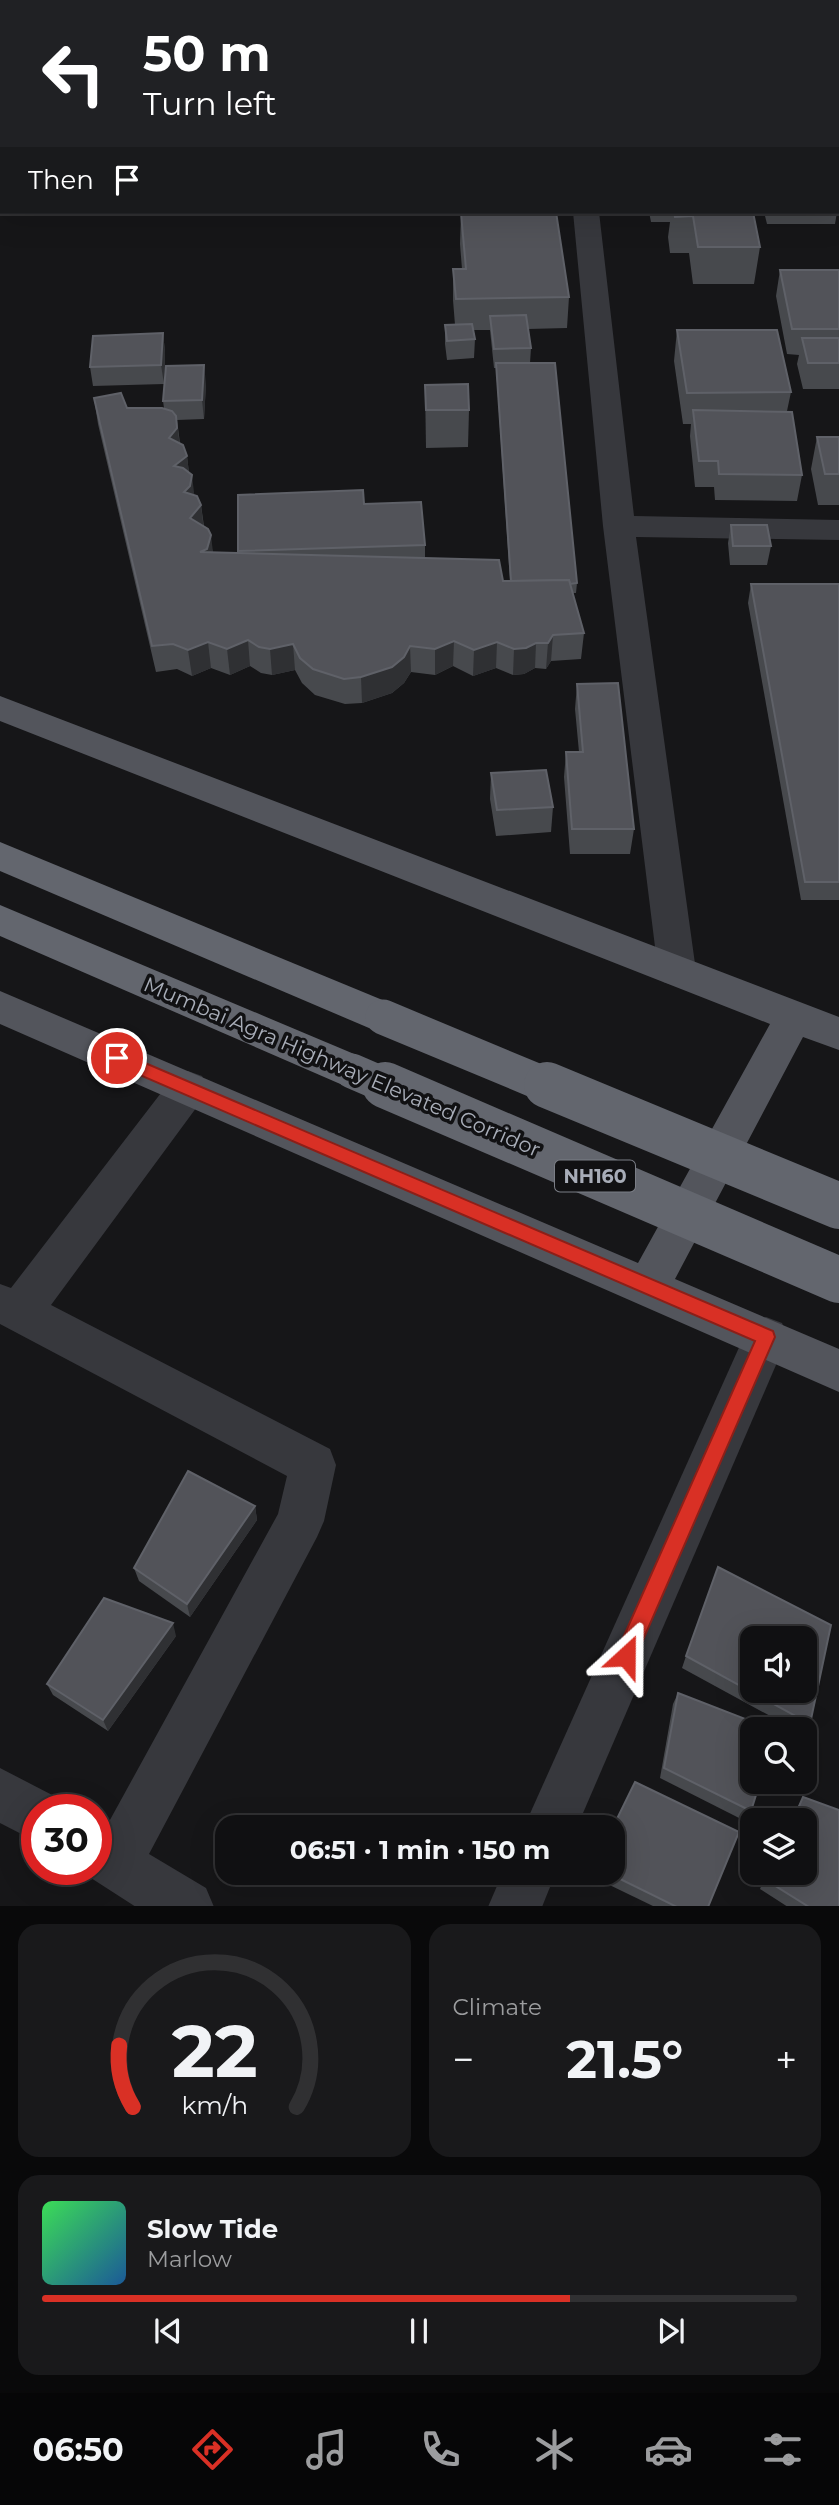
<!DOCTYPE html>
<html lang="en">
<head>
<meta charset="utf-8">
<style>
	:root { --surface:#101012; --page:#19191b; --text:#f1f3f6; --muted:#9c9d9f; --line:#303032; --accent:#d93025 }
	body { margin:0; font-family:Montserrat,sans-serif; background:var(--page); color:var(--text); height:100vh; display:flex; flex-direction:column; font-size:26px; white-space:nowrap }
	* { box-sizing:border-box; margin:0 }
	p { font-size:23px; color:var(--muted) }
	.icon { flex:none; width:38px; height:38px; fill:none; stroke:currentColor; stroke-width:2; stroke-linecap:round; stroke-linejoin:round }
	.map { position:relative; height:1906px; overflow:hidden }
	.details { display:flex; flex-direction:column; gap:18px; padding:18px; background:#09090a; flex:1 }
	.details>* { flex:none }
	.hud { position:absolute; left:0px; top:0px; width:840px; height:214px; box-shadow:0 7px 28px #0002,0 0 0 2px var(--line); background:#202124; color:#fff; overflow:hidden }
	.controls { position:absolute; left:740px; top:1626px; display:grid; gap:14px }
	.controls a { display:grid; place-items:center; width:77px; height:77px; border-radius:14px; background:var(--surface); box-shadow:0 7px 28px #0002,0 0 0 2px var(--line); font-size:35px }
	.speed { position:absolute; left:21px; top:1794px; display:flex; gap:14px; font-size:35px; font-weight:700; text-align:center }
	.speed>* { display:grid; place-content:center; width:91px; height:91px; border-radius:50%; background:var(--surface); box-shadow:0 7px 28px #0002,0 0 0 2px var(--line); line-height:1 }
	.speed .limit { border:10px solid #d22; background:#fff; color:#111 }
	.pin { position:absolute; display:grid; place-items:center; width:60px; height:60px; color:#fff; margin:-30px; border:4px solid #fff; border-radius:50%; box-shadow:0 2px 7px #0007 }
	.me { position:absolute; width:77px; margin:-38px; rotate:24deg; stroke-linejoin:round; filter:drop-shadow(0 0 5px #0008) }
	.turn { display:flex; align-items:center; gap:24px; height:147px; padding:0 28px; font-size:32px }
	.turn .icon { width:91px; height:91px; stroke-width:2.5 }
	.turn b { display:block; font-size:49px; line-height:60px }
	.then { display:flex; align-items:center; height:66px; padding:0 28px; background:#0003; gap:14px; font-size:26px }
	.big { font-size:52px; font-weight:700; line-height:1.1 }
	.details .card { flex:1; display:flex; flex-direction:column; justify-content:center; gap:10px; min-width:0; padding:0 24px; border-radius:21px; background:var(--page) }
	.details .dial { align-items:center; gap:0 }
	.dial svg { height:182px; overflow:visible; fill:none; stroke:var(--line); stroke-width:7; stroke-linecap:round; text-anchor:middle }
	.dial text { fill:var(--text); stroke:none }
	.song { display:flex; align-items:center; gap:21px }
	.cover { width:84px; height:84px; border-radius:10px; background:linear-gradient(135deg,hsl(130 70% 55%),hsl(210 70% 35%)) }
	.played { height:7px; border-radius:4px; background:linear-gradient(90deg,var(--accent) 70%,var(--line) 70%) }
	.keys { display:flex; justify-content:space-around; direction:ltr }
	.heat { display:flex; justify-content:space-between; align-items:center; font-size:38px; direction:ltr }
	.details .tiles { flex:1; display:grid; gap:18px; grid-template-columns:1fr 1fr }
	.card:last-child { grid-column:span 2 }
	.trip { position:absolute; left:215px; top:1815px; width:410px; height:70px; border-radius:21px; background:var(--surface); box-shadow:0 7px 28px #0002,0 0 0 2px var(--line); font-weight:700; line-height:70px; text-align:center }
	.menu { display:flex; height:112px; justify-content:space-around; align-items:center; background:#060607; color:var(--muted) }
	.menu .icon { width:49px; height:49px }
	.menu .on { color:var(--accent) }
	.menu b { font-size:32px; color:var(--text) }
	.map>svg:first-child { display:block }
</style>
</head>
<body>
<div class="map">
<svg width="839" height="1907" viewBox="0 0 839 1907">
	<rect width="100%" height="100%" fill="#161618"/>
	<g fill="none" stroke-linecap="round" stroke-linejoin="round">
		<g fill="#37383d" fill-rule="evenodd">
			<rect x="19" y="0" width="24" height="2"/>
			<rect x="131" y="0" width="24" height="2"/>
			<rect x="226" y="0" width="24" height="2"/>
			<polygon points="550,0 574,0 574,2 551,2"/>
			<polygon points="780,0 804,0 804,2 781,2"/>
			<rect x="0" y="29" width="2" height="14"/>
			<rect x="838" y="159" width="1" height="16"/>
			<polygon points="573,212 599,212 634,516 839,520 839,540 636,537 696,971 691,982 677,986 663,982 658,971 603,526"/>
			<polygon points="188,1071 202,1076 208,1088 202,1100 51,1305 330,1449 336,1465 324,1521 317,1537 149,1854 206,1888 214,1907 136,1907 77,1869 96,1869 96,1826 105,1829 278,1514 287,1476 0,1324 0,1284 11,1288 174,1076"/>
			<polygon points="766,1317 782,1323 788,1337 577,1827 524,1827 750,1323"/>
			<polygon points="0,1768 56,1797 61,1810 37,1810 37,1842 0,1823"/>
			<polygon points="503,1872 556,1872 542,1907 488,1907"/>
		</g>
		<polygon fill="#53555c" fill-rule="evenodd" points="0,696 839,1017 839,1050 803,1037 675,1279 839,1349 839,1392 0,1024 0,991 638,1263 770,1024 0,721"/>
		<g fill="#63666e" fill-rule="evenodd">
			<polygon points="0,842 397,1006 403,1017 397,1028 383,1033 369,1028 0,871"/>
			<polygon points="0,905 366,1059 372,1071 366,1083 352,1088 338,1083 0,936"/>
		</g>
		<g stroke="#63666e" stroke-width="35">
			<polyline points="383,1017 551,1087"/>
			<polyline points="352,1071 389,1087"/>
		</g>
		<g stroke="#63666e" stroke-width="46">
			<polyline points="385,1085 839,1280"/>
			<polyline points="547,1085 839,1206"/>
		</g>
	</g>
	<g fill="#47494d">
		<polygon points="37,0 116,0 116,2 38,2"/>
		<polygon points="149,0 222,0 223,2 149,2"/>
		<polygon points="249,0 326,0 327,2 249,2"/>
		<rect x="343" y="0" width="82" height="2"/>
		<rect x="439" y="0" width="84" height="2"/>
		<polygon points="608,0 772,0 772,2 609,2"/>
		<polygon points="2,72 2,144 0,144 0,73"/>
		<polygon points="649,212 753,212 760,247 754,284 693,284 689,253 670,253 668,237 670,222 651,222"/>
		<polygon points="764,212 837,212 835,224 767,224"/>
		<polygon points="461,213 569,297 567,328 528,329 531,348 530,363 577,583 576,593 573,593 584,633 581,659 551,661 546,669 535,668 524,674 513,675 496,668 473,676 453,666 435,675 411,672 404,683 392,693 362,703 345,704 315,695 302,683 295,670 272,675 261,673 250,666 230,675 211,668 192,676 177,669 156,672 98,424 94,398 127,408 164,408 163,401 206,384 204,419 177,420 180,443 187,456 189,473 194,495 201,505 204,526 213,552 238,553 238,495 364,504 425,545 425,558 503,581 510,581 496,368 494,368 490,330 473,330 475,339 474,358 447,360 445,344 445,325 455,325 453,300 453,269 462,269 460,244"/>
		<polygon points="780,270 839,270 839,389 803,389 797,364 799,355 787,354 776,296"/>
		<polygon points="677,330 791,392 787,411 802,475 797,501 715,500 714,487 695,487 690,436 691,424 683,424 674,361"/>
		<polygon points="163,333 165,352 164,384 93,386 90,367"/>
		<polygon points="425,385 469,410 468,447 426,448"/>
		<polygon points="817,437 839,437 839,505 818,505 811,469"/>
		<polygon points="731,525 771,546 767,565 730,565 728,543"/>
		<polygon points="751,584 839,584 839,900 801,900 748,603"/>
		<polygon points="577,684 634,829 630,854 570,854 564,777 566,752 579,752 575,709"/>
		<polygon points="491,773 553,807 551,832 496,836 490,799"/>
		<polygon points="255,1506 257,1520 190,1617 139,1581 134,1568"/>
		<polygon points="176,1636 108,1731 53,1695 47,1684"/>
		<polygon points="686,1656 810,1724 805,1733 805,1729 794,1729 682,1668"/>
		<polygon points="678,1693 751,1811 745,1821 660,1778 673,1704"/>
		<polygon points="803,1797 839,1907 788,1907 760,1889 767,1872 805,1872 805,1820 791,1820"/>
		<polygon points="592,1872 612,1872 708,1907 655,1907 591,1876"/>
	</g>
	<g fill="#2f3033">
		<polygon points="163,333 165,352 164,384 161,365"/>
		<polygon points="204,365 206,384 204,419 202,400"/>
		<polygon points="176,416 181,454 169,438"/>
		<polygon points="187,456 190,482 174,466"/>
		<polygon points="192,475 195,501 184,492"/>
		<polygon points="201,505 204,531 190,518"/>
		<polygon points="211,535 214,561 200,552"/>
		<polygon points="553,635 551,661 546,669 548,643"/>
		<polygon points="248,640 250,666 230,675 227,649"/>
		<polygon points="454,641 453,666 435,675 435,649"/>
		<polygon points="208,642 211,668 192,676 188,650"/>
		<polygon points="497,642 496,668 473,676 474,650"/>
		<polygon points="536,643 535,668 524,674 513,675 514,649"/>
		<polygon points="293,644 295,670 272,675 270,649"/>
		<polygon points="410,646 411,672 404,683 392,693 362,703 361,677"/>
		<polygon points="255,1506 257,1520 190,1617 187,1604"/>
		<polygon points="173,1623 176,1636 108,1731 103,1720"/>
	</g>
	<g fill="#525359" stroke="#5f6168" stroke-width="2" fill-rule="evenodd">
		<polygon points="164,0 221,0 221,1 164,2"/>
		<polygon points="2,72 2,113 0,114 0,73"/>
		<polygon points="556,212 569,297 456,299 453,269 466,269 461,213"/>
		<polygon points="674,212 753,212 760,247 698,247 693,216 675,217"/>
		<polygon points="780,270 839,270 839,329 792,329"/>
		<polygon points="526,315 531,348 494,349 490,316"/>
		<polygon points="472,324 475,339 447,341 445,325"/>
		<polygon points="677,330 777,330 791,392 687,393"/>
		<polygon points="163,333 161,365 90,367 93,336"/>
		<polygon points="802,338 839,338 839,363 808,363"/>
		<polygon points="496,363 555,363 577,583 570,584 569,580 511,581"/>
		<polygon points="204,365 202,400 163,401 166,366"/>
		<polygon points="468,384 469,410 426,410 425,385"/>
		<polygon points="121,393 127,408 162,408 172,411 176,416 177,428 169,438 183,445 187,456 174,466 183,468 192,475 190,486 184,492 197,496 201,505 190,518 208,529 211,535 207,549 200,552 499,560 503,581 569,580 584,633 553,635 548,643 536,643 526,648 514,649 497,642 474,650 454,641 435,649 410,646 404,657 392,667 361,677 344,679 313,669 300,658 293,644 270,649 259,647 248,640 227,649 208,642 188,650 173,644 152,646 94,398"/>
		<polygon points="693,410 792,412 802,475 719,474 718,461 699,461"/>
		<polygon points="817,437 839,437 839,474 825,474"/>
		<polygon points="363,490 364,504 421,502 425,545 238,551 238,495"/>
		<polygon points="731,525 767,525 771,546 733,546"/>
		<polygon points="751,584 839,584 839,882 805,882"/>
		<polygon points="618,683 634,829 572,829 566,752 583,752 577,684"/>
		<polygon points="546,770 553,807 497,810 491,773"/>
		<polygon points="188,1471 255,1506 187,1604 134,1568"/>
		<path d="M718,1567L831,1625L810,1724L686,1656ZM752,1638H805V1690H752Z"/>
		<polygon points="104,1598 173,1623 103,1720 47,1684"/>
		<polygon points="678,1693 771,1729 752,1729 752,1782 760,1782 751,1811 664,1768"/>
		<polygon points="635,1782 739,1832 708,1907 677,1907 606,1872 612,1872 612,1829"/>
		<polygon points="803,1797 839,1810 839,1907 809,1907 766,1880 769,1872 805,1872 805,1820 793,1820"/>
	</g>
	<polygon fill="#d93025" stroke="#8d1f18" stroke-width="2" points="117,1051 773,1331 775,1337 633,1663 626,1666 619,1663 615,1656 755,1341 112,1063 109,1058 112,1053"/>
	<g text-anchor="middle" stroke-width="7" stroke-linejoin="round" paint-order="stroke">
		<rect fill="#111113" stroke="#7b7e86" stroke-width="2" x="555" y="1160.5" width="80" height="31" rx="5"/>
		<g font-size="19" font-weight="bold" fill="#a8adb8">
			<text x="595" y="1183">NH160</text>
		</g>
		<g font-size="21" fill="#a8adb8" stroke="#111113">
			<text transform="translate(342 1067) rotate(23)" y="7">Mumbai Agra Highway Elevated Corridor</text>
		</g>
	</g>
</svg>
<div class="controls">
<a><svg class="icon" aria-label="sound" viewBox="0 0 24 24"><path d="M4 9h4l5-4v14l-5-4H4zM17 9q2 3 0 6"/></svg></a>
<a><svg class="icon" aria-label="search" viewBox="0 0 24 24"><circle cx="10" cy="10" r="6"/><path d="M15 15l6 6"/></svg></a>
<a><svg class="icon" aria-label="layers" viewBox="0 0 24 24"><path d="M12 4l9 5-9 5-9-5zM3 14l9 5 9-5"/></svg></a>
</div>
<div class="speed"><div class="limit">30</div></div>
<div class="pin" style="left:117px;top:1058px;background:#d93025"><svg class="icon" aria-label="arrive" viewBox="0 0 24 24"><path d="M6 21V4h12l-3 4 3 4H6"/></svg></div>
<svg class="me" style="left:626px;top:1656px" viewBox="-20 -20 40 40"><path d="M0-17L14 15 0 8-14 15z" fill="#d93025" stroke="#fff" stroke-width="4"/></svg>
<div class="trip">06:51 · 1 min · 150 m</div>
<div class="hud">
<div class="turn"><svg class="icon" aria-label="left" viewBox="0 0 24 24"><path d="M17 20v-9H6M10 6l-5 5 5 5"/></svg><div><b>50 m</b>Turn left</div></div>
<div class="then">Then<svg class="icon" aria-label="arrive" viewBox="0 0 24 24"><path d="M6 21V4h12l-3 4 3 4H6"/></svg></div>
</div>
</div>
<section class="details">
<div class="tiles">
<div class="card dial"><svg viewBox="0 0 100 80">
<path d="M14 69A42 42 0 1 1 86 69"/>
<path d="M14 69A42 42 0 0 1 8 42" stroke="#d93025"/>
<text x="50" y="56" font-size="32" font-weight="700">22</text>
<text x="50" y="72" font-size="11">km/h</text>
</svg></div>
<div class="card"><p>Climate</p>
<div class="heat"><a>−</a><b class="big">21.5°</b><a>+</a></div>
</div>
<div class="card">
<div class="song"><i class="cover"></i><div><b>Slow Tide</b><p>Marlow</p></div></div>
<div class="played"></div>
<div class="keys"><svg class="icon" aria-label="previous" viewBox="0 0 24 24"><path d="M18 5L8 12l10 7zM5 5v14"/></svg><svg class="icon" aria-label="pause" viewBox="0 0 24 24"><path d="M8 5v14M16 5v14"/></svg><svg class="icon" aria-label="next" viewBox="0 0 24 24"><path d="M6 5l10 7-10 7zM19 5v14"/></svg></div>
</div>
</div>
</section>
<nav class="menu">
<b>06:50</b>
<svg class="icon on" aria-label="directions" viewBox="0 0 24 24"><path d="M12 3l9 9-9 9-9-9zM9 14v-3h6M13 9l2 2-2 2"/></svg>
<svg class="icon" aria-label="music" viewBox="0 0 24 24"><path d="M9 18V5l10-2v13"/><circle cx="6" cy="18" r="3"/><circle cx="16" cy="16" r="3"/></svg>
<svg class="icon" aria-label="phone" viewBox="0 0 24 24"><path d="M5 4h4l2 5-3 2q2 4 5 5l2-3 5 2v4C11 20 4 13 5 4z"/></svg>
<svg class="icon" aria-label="climate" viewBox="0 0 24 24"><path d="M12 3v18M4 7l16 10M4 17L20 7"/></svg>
<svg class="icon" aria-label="car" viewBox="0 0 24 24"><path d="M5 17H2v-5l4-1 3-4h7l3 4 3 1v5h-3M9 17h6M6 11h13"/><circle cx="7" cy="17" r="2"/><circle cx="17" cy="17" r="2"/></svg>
<svg class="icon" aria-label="filters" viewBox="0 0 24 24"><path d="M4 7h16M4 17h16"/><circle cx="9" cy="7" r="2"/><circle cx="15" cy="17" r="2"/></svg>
</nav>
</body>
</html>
